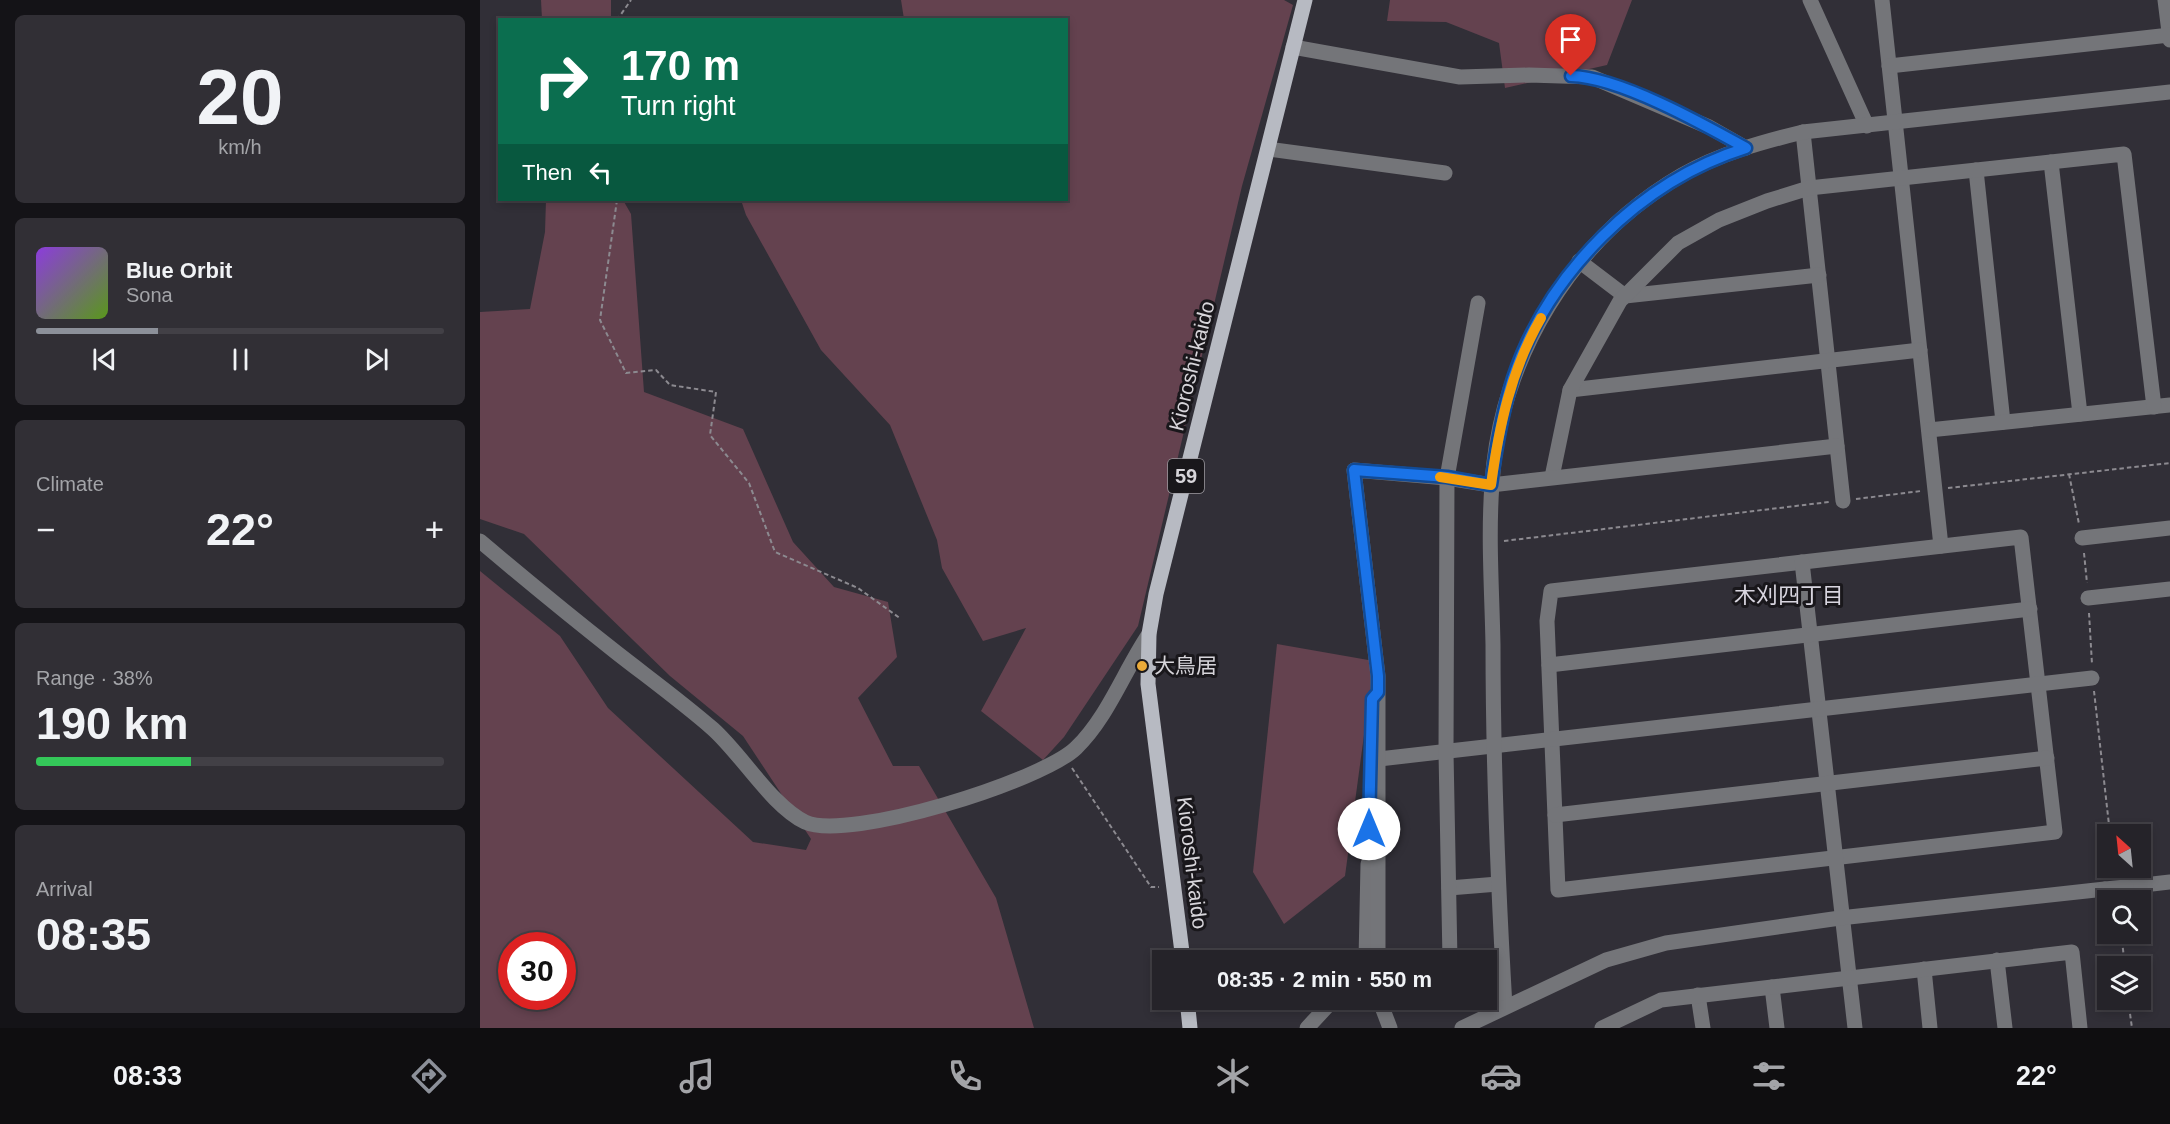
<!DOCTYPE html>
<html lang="en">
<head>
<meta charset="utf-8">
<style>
	:root { --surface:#252329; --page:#312f35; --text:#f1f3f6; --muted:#a3a4a8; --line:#424046; --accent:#8c9099 }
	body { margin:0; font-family:Arial,"Noto Sans JP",sans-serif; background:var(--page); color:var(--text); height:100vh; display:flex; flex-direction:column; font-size:22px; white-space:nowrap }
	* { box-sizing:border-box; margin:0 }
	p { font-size:20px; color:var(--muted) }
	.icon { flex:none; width:33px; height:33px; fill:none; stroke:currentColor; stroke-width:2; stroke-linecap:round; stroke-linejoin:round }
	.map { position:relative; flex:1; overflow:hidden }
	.sheet { display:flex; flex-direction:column; gap:15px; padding:15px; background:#141317; width:480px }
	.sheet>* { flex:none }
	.hud { position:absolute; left:18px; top:18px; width:570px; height:183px; border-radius:0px; box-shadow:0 3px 9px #0003,0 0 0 2px var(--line); background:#0b6e4f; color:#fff; overflow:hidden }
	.needle { width:39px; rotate:333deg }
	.fabs { position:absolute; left:1617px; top:824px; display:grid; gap:12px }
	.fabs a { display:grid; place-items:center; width:54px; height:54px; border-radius:0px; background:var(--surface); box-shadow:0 3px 9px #0003,0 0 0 2px var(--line); font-size:30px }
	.speed { position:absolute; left:18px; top:932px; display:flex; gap:12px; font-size:30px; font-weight:700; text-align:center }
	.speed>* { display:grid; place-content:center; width:78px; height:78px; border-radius:50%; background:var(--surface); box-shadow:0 3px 9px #0003,0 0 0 2px var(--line); line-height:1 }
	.speed .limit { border:9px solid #d22; background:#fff; color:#111 }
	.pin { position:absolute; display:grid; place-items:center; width:51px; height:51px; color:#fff; margin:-62px -26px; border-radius:50% 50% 50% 0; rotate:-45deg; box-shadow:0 0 6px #0007 }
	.pin .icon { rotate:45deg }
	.me { position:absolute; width:66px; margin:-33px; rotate:0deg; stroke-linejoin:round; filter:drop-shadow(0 0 4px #0008) }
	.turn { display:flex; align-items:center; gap:21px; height:126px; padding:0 24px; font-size:27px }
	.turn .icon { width:78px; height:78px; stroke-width:2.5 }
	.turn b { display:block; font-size:42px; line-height:51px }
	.then { display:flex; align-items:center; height:57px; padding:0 24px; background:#0003; gap:12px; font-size:22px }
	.big { font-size:45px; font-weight:600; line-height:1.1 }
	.sheet .tile { flex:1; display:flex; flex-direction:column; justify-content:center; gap:9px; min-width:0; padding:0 21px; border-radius:9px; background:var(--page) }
	.sheet .dial { align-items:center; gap:0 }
	.dial b { font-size:78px; line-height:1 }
	.song { display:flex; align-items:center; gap:18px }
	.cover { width:72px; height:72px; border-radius:9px; background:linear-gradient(135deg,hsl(270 70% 55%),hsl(90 70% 35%)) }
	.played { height:6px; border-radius:3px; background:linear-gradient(90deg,var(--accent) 30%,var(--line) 30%) }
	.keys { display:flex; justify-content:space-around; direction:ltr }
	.heat { display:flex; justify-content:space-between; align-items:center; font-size:33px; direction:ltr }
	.charge { height:9px; border-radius:4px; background:linear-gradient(90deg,#34c759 38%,var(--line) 0) }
	.trip { position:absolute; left:672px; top:950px; width:345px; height:60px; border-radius:0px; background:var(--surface); box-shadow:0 3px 9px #0003,0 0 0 2px var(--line); font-weight:600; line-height:60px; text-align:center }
	.tab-bar { display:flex; height:96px; justify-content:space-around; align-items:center; background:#0f0e10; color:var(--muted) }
	.tab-bar .icon { width:42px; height:42px }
	.tab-bar .active { color:var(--accent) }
	.tab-bar b { font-size:27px; color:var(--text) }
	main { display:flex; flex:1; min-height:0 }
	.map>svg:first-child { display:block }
</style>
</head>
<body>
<main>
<section class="sheet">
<div class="tile dial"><b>20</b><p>km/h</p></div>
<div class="tile">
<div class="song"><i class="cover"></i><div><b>Blue Orbit</b><p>Sona</p></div></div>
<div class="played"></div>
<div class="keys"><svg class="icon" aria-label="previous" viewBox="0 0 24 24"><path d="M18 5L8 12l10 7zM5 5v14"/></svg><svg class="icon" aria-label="pause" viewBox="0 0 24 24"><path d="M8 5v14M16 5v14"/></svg><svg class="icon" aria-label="next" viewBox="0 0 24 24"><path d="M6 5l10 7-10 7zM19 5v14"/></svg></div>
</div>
<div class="tile"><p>Climate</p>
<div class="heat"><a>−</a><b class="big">22°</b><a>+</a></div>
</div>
<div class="tile"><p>Range · 38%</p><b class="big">190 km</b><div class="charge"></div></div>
<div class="tile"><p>Arrival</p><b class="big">08:35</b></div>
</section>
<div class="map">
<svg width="1690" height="1028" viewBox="0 0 1690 1028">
	<rect width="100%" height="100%" fill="#312f37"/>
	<g fill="#64424f" fill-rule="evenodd">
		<polygon points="61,0 131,0 131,19 62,19"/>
		<polygon points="421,0 804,0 813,5 762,186 658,626 584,737 563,760 501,711 546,628 503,641 462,568 457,540 410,425 341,350 266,215 261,200 586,200 586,20 424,19"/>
		<polygon points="910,0 1152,0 1127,65 1025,88 1019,43 966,22 907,21"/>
		<path d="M66,200H143L151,214L164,392L263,429L313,542L354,587L408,602L417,657L378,698L413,766H439L516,898L554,1028H0V571L80,636L128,708L273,842L326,850L331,839L263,736L190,676L44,534L0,519V312L50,309L65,232ZM32,945H82V996H32Z"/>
		<polygon points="797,644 894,661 865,876 804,924 773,872"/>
	</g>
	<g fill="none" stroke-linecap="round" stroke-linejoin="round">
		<g stroke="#8c8a90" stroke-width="2" stroke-dasharray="4.5 3" stroke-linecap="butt">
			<polyline points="137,20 151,0"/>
			<polyline points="137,200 120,320 146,373 176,370 190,385 236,392 230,435 269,483 295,552 378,588 421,619"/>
			<polyline points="1589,474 1599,524"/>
			<polyline points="1468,488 1690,463"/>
			<polyline points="1376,499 1441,491"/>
			<polyline points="1024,541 1349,502"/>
			<polyline points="1604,553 1607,583"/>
			<polyline points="1609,613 1612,664"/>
			<polyline points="1614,691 1630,834"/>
			<polyline points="592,768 671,887 679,887"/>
			<polyline points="1641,933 1645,966"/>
			<polyline points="1648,999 1652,1028"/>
		</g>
		<g stroke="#747579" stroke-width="15">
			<polyline points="1330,0 1387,126"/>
			<polyline points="1402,0 1461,546"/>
			<polyline points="1685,0 1690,40"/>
			<polyline points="813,47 980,77 1049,75 1112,77 1229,127 1266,148"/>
			<polyline points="1409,66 1690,35"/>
			<polyline points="1323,132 1363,501"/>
			<polyline points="788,149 965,173"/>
			<polyline points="1571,162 1600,414"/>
			<polyline points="1496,170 1523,422"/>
			<polyline points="1099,261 1145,296 1339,275"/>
			<polyline points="1090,390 1440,350"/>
			<polyline points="1449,430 1690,405"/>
			<polyline points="1072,477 1090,390 1140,301 1198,243 1239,220 1287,201 1329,188 1644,154 1674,407"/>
			<polygon points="1541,537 1575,832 1078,890 1067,621 1071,591"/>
			<polyline points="1602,538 1690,528"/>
			<path d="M0,541C45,579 90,616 137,653C169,678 202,702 233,729C262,755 292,806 325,822C368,842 562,781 596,748C628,717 644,671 669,634"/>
			<polyline points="1322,562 1375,1028"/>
			<polyline points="1608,598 1690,589"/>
			<polyline points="1069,665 1550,609"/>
			<polyline points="899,759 1612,678"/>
			<polyline points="1075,815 1567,758"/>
			<polyline points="1646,887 1690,882"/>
			<polyline points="969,888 1018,884"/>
			<polyline points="886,960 888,864"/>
			<polyline points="898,960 898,676 874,470 967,478 1011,485 1357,446"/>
			<polyline points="970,960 966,752 967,478 998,303"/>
			<polyline points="1517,960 1525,1028"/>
			<polyline points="1444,969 1450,1028"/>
			<polyline points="1292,987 1297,1028"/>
			<polyline points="1218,995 1223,1028"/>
			<polyline points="899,999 910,1028"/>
			<path d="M1025,1007C1018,886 1013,766 1013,645C1012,592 1008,537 1012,484C1020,357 1092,239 1202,175C1239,154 1282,142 1323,132L1690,92"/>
			<polyline points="827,1028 854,999"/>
			<polyline points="982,1028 1126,960 1186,943 1360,918 1625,889"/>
			<polyline points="1122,1028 1181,1000 1592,952 1600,1028"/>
		</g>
		<g stroke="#b7bac2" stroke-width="15">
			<polyline points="703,960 668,684 669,634 676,594 825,0"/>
			<polyline points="707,999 710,1028"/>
		</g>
		<polyline stroke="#747579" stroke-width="15" points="1625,889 1646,887"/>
	</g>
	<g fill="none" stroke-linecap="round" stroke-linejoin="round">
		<defs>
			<path id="route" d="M889,829L892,699L898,692V676L874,470L967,477L1011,485C1016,449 1022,413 1033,378C1068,273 1160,181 1266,148C1223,124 1139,77 1091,76"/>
		</defs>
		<use href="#route" stroke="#114b97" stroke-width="15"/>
		<use href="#route" stroke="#1a73e8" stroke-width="10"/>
		<path stroke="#f59e0b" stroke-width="10" d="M960,477L1011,485C1019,426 1031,370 1061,318"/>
	</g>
	<circle fill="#eaaa39" stroke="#19171b" stroke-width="2" cx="662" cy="666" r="6"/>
	<g text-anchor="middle" stroke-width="6" stroke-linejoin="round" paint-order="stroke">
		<rect fill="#19171b" stroke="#9e9ca1" stroke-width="1.5" x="688" y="459" width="36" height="34" rx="4.5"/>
		<g font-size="20" font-weight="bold" fill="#d7d5da">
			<text x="706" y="483">59</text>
		</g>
		<g font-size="21" fill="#d7d5da" stroke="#19171b">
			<text transform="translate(712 366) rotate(-76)" y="7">Kioroshi-kaido</text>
			<text transform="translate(712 863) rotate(83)" y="7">Kioroshi-kaido</text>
		</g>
		<g font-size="21" fill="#d7d5da" stroke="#19171b" text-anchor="start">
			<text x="674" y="673">大鳥居</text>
		</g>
		<g font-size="22" fill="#d8d5df" stroke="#19171b">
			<text x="1309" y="603">木刈四丁目</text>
		</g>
	</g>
</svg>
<div class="fabs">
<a><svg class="needle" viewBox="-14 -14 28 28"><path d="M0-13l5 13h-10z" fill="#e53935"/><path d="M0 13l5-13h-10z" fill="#a3a4a8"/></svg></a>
<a><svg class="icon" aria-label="search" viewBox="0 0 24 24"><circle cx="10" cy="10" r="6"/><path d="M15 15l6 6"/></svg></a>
<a><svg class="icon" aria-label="layers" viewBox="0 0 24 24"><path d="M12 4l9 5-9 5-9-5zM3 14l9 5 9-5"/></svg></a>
</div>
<div class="speed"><div class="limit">30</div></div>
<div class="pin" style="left:1091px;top:76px;background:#d93025"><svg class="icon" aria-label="arrive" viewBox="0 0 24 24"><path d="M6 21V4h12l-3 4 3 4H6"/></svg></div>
<svg class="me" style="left:889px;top:829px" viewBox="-20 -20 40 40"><circle r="19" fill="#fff"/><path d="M0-13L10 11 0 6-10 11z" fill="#1a73e8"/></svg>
<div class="trip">08:35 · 2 min · 550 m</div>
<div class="hud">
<div class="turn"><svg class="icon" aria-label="right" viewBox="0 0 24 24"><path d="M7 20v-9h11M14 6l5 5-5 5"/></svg><div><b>170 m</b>Turn right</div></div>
<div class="then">Then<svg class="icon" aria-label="left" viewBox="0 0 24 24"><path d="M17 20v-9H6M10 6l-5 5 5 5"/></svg></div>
</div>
</div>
</main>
<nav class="tab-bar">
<b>08:33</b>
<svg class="icon active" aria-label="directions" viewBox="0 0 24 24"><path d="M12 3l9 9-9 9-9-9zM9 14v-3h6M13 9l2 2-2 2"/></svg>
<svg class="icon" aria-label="music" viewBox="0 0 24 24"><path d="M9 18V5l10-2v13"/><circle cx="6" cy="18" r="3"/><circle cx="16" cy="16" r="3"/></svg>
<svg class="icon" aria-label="phone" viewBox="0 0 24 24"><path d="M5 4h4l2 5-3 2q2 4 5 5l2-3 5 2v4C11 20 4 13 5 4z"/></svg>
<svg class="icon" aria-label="climate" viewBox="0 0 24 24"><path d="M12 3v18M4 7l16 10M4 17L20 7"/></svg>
<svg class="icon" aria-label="car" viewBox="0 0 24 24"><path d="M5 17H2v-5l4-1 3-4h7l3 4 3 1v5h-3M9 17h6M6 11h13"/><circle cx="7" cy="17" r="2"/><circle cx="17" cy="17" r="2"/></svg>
<svg class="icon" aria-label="filters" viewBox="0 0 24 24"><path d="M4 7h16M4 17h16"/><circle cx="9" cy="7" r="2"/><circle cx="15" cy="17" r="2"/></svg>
<b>22°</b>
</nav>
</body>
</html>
